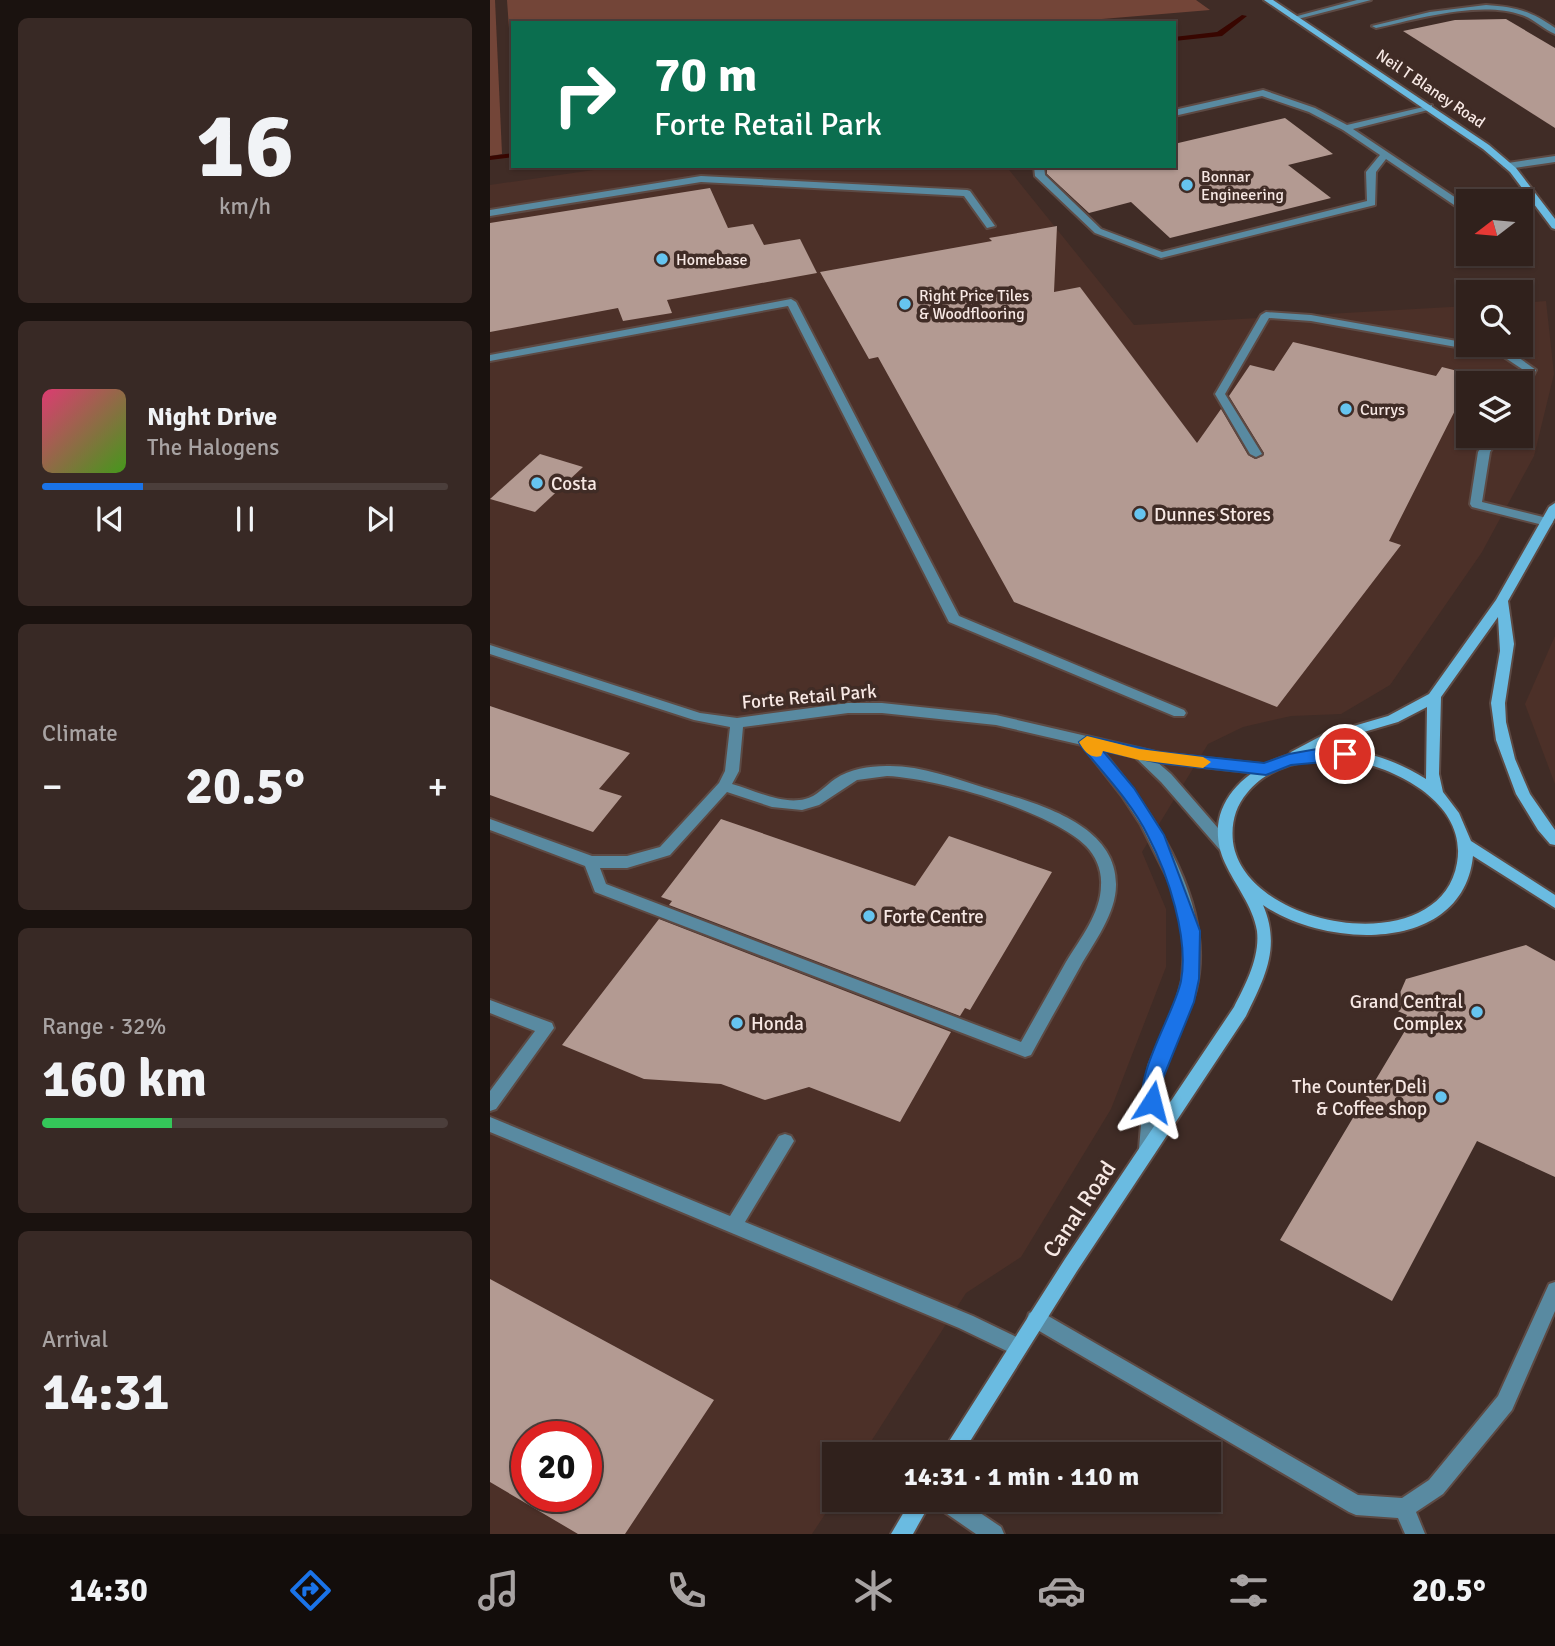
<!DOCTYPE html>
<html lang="en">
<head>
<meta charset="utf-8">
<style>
	:root { --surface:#30211c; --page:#382925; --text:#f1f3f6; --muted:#a8a3a3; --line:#4b3e3b; --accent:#1a73e8 }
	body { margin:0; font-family:Signika,sans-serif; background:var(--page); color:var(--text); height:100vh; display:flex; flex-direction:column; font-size:26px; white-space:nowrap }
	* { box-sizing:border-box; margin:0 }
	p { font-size:23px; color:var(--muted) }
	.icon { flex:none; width:38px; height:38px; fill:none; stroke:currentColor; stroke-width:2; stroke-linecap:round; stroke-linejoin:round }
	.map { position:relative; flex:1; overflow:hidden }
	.drawer { display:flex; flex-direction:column; gap:18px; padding:18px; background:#1a120f; width:490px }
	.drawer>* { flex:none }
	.top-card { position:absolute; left:21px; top:21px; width:665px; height:147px; border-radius:0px; box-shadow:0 2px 5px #0004,0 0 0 2px var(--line); background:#0b6e4f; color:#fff; overflow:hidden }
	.needle { width:46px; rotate:254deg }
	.tools { position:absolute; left:966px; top:189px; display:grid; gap:14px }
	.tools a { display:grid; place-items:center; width:77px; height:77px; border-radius:0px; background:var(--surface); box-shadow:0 2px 5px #0004,0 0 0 2px var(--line); font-size:35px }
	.speed { position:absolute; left:21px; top:1421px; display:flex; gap:14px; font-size:35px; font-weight:700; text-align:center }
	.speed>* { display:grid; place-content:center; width:91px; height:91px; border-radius:50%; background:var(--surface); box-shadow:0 2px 5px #0004,0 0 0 2px var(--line); line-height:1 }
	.speed .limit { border:10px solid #d22; background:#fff; color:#111 }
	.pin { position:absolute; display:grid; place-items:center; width:60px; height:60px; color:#fff; margin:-30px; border:4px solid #fff; border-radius:50%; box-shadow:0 2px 7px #0007 }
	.me { position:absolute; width:77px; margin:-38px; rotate:9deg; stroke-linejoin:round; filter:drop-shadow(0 0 5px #0008) }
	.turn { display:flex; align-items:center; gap:24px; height:147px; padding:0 28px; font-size:32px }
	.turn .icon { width:91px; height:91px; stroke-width:2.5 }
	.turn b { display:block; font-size:49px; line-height:60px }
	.big { font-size:52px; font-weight:700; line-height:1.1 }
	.drawer .card { flex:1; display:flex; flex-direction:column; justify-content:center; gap:10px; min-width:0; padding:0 24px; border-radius:10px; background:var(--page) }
	.drawer .dial { align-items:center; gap:0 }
	.dial b { font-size:91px; line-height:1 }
	.song { display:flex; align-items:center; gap:21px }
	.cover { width:84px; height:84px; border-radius:10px; background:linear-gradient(135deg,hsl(340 70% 55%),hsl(100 70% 35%)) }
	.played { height:7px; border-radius:4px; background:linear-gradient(90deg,var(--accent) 25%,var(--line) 25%) }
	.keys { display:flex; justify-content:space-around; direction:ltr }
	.heat { display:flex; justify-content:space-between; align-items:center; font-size:38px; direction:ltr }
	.charge { height:10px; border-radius:5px; background:linear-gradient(90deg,#34c759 32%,var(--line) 0) }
	.trip { position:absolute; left:332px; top:1442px; width:399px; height:70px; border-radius:0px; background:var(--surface); box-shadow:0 2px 5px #0004,0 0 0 2px var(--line); font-weight:700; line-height:70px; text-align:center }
	.tabs { display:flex; height:112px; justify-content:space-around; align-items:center; background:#130d0b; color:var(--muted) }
	.tabs .icon { width:49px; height:49px }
	.tabs .on { color:var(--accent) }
	.tabs b { font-size:32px; color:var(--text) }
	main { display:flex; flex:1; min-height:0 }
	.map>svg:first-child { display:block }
</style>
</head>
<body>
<main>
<section class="drawer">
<div class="card dial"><b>16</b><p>km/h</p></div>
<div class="card">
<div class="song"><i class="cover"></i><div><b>Night Drive</b><p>The Halogens</p></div></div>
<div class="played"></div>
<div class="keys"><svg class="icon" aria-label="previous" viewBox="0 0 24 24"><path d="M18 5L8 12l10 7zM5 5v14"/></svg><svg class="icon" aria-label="pause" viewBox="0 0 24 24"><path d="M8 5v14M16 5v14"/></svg><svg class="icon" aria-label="next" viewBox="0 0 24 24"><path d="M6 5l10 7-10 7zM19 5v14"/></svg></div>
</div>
<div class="card"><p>Climate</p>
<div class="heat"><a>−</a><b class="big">20.5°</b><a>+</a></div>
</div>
<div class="card"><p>Range · 32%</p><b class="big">160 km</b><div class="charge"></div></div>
<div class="card"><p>Arrival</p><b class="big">14:31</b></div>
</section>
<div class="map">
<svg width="1065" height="1534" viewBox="0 0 1065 1534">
	<rect width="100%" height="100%" fill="#402c26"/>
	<g fill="#4c3028" fill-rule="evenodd">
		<path d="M131,166H516L644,325L978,306V345H1031V303L1056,301L1064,374L1044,456L992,552L900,685L851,714L801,716L753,727L718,744L652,852L676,909V967L621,1109L531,1257L476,1293L373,1454H345V1499L322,1534H0V185ZM978,383H1031V436H978ZM37,1437H96V1496H37Z"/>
		<polygon points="1065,636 1065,784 1035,704"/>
	</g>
	<g fill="#734538">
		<polygon points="0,0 5,0 12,154 0,156"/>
		<polygon points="17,0 706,0 720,10 564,23 23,23 23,85"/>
	</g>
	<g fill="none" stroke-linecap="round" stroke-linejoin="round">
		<g fill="#380600" fill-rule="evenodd">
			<polygon points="752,15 757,16 732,36 684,41 684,37 727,32"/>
			<polygon points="23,153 23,157 0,160 0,156"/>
		</g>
	</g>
	<g fill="#b39a92" fill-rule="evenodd">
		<polygon points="1016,19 1065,48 1065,128 913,31 965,20"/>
		<polygon points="795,118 843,154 798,165 841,198 680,238 641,202 599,213 557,174 557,166 684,166 684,144"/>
		<polygon points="220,188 238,228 263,224 274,245 310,239 327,273 177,300 182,313 133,321 128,308 0,332 0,223"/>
		<polygon points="567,226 564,292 590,287 707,443 731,409 758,455 765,459 773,456 774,453 739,396 760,365 784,371 803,342 946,376 952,367 983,375 899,541 911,545 787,707 524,602 388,357 379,359 330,272 502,241 499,238"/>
		<polygon points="50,454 93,467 45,512 0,499"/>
		<polygon points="0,706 140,753 109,789 132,796 103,832 0,795"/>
		<polygon points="231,819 425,886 459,836 562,872 480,1010 475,1008 470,1016 179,905 182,901 171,897"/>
		<polygon points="169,919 461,1032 410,1122 319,1087 275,1100 231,1084 154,1079 72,1045"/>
		<polygon points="1036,945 1065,961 1065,1177 987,1141 902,1301 790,1240 916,1029 911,1027 917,1015 903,1009 916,979"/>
		<path d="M0,1279L224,1400L135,1534H88L0,1482ZM37,1437H96V1496H37Z"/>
	</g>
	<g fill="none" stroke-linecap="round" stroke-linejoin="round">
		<defs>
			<g id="service">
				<path d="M996,5C1026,7 1041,11 1065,28V34C1053,29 1044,19 1032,15C991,0 927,19 886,28L882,26L940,12Z"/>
				<polygon points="773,90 825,108 857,125 942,105 942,109 863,129 978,206 978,211 973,211 896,159 886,172 885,205 671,258 605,233 545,176 544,166 554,166 555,175 611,229 672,252 877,201 876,172 890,155 853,130 819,112 772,96 684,116 684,110"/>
				<polygon points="1065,156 1065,162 1018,169 1013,166 1018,163"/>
				<polygon points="211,176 477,190 480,191 505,226 497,228 474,196 211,182 0,216 0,210"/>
				<polygon points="301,299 306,302 469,616 694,710 696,713 694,716 684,716 459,622 298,306 0,361 0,355"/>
				<polygon points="776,312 821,315 978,343 978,345 1018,350 1046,370 1035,391 1031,392 1031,383 1029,383 1035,371 1011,355 821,321 779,318 735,394 772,454 766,457 760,454 725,394 771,315"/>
				<polygon points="999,436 1010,436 1000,452 992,502 1061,519 1063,522 1061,525 1057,526 982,507 980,504 988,452"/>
				<path d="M0,645L210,713L247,718L358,703H392L506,715L670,753L781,765L783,769L776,774L667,762L681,774L741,843L743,847L741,851H731L671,782L645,757L611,749C662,810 727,905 706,990C700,1012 687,1032 679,1054C668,1084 668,1117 667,1149L664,1154L658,1156L652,1154L649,1149L653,1101L659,1065L687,999L692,980L694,948L690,915L680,883L651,825L632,796L592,745L506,725L392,713H358L253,727L249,771L242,784C264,790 292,805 315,799C326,797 336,785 345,779C360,769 379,766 396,766C430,765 463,778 495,788C541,802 627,822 626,885C626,914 604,942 590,967C574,996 557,1025 541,1055L535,1057L105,892L95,866L0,830V819L102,856H137L170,847L229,783L235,771L240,727L204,720L0,654ZM397,776C446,778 561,811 596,846C606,856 612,871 611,885C611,913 590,939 576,962C561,989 546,1015 531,1042L116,884L110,868H137L180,855L237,792L282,807L312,810L329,805L367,780Z"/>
				<polygon points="0,1000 62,1023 64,1028 6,1109 0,1111 0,1091 45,1031 0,1013"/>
				<polygon points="0,1117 240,1216 289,1136 295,1134 301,1136 304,1141 301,1146 255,1222 483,1316 535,1341 537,1347 535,1353 528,1356 521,1353 469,1328 0,1132"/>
				<polygon points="1065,1282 1065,1311 1022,1410 953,1494 926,1512 935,1534 915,1534 908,1518 866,1515 859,1512 539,1325 537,1319 539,1313 546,1310 553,1313 868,1495 912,1498 939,1480 1008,1396 1059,1284"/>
				<polygon points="444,1500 471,1500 511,1527 514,1534 486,1534 447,1507"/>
			</g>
			<polygon id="minor" points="867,0 881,0 804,20 800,18"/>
			<g id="secondary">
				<polygon points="774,0 783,0 999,145 1026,168 1065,219 1065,229 1062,228 1020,172 993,149"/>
				<path d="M1065,503V518L1018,601L1024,644L1015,703L1016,722L1025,759L1040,794L1065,830V845L1060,844L1048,830L1026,794L1006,740L1001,703L1010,651L1008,617L951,697L949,774L953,792L969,813L981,841L1065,895V908L983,856C973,955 834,948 773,905C791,947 775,977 756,1016L587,1271L472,1454H451L575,1259L744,1007C756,984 770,957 767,931C763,906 745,885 735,863C711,810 751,770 799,755L801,752L833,735L898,716L939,694L1006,600L1059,507ZM937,707L936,779C903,758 866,747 826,750L843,741L908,722ZM854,759C903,766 978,802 967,863C950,962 755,929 743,842C741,824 745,807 757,793C780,764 820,758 854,759Z"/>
				<polygon points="421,1500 442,1500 423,1534 401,1534"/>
			</g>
		</defs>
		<use href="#service" stroke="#5d4a44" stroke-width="4"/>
		<use href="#minor" stroke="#5d4a44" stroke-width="4"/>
		<use href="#secondary" stroke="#5d4a44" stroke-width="4"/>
		<use href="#service" fill="#598aa1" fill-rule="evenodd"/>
		<use href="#minor" fill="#598aa1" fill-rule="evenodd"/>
		<use href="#secondary" fill="#6abbe1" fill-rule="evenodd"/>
	</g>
	<path fill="#1a73e8" stroke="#114b97" stroke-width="2" d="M597,736L670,752L774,763L799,754L827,749H855L863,754L855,760L801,765L776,775L670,763L613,751L644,788L674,835L710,931L709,979L704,1002L673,1078L668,1107H655C641,1080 685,1012 691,981C699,938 678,874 658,836C642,803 614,774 591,746L589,742Z"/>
	<path fill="#f59e0b" d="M597,736L649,749L713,757L721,762L713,768L649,760L613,751L611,756C600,759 594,751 589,742Z"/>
	<g fill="#66c4ef" stroke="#402c26" stroke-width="2.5">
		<circle cx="697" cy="185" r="7"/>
		<circle cx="172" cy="259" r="7"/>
		<circle cx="415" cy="304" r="7"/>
		<circle cx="856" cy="409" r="7"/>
		<circle cx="47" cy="483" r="7"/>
		<circle cx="650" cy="514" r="7"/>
		<circle cx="379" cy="916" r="7"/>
		<circle cx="987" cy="1012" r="7"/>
		<circle cx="247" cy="1023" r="7"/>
		<circle cx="951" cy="1097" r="7"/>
	</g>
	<g text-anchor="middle" stroke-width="7" stroke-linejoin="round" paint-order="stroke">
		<g font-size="16" fill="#f7e8e4" stroke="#402c26">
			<text transform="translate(941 88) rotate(34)" y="6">Neil T Blaney Road</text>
		</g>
		<g font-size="16" fill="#f7e8e4" stroke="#402c26" text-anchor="start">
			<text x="711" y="182">Bonnar<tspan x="711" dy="18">Engineering</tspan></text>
			<text x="186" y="265">Homebase</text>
			<text x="429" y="301">Right Price Tiles<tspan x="429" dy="18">&amp; Woodflooring</tspan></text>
			<text x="870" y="415">Currys</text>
		</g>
		<g font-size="19" fill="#f7e8e4" stroke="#402c26" text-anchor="start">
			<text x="61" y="490">Costa</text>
			<text x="664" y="521">Dunnes Stores</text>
			<text x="393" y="923">Forte Centre</text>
			<text x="973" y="1008" text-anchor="end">Grand Central<tspan x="973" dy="22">Complex</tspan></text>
			<text x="261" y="1030">Honda</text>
			<text x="937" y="1093" text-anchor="end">The Counter Deli<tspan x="937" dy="22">&amp; Coffee shop</tspan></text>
		</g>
		<g font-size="19" fill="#f7e8e4" stroke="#402c26">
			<text transform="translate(319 696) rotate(-5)" y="7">Forte Retail Park</text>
		</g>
		<g font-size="23" fill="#f7e8e4" stroke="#402c26">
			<text transform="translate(589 1209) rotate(-56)" y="8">Canal Road</text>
		</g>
	</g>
</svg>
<div class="tools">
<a><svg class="needle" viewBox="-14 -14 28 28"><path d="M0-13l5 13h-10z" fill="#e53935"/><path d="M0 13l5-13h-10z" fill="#a8a3a3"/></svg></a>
<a><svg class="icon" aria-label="search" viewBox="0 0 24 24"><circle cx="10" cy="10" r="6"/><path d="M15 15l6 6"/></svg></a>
<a><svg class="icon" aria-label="layers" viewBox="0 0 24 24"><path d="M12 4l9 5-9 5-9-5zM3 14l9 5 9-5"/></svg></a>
</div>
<div class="speed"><div class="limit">20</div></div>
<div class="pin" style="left:855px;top:754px;background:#d93025"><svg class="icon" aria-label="arrive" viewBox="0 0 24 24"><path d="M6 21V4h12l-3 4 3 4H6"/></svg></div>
<svg class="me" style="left:662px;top:1102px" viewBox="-20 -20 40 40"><path d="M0-17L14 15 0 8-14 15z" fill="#1a73e8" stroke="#fff" stroke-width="4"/></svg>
<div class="trip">14:31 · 1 min · 110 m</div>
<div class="top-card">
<div class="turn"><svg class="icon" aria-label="right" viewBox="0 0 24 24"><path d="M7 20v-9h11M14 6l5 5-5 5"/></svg><div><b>70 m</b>Forte Retail Park</div></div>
</div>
</div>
</main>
<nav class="tabs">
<b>14:30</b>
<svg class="icon on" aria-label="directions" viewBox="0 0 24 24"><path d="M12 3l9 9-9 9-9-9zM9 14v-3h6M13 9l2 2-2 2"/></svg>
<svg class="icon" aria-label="music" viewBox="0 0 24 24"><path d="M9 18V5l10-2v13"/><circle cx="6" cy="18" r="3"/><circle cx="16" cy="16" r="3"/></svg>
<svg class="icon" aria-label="phone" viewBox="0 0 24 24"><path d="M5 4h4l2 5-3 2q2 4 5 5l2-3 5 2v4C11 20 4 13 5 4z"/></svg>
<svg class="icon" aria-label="climate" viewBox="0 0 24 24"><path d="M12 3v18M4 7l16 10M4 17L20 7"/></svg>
<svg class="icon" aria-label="car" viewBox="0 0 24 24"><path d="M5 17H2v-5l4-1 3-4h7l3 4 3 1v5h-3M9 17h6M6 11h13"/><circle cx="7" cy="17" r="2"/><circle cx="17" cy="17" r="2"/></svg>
<svg class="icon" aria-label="filters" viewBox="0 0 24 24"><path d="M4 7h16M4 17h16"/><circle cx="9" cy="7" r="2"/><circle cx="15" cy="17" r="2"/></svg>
<b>20.5°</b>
</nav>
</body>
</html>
